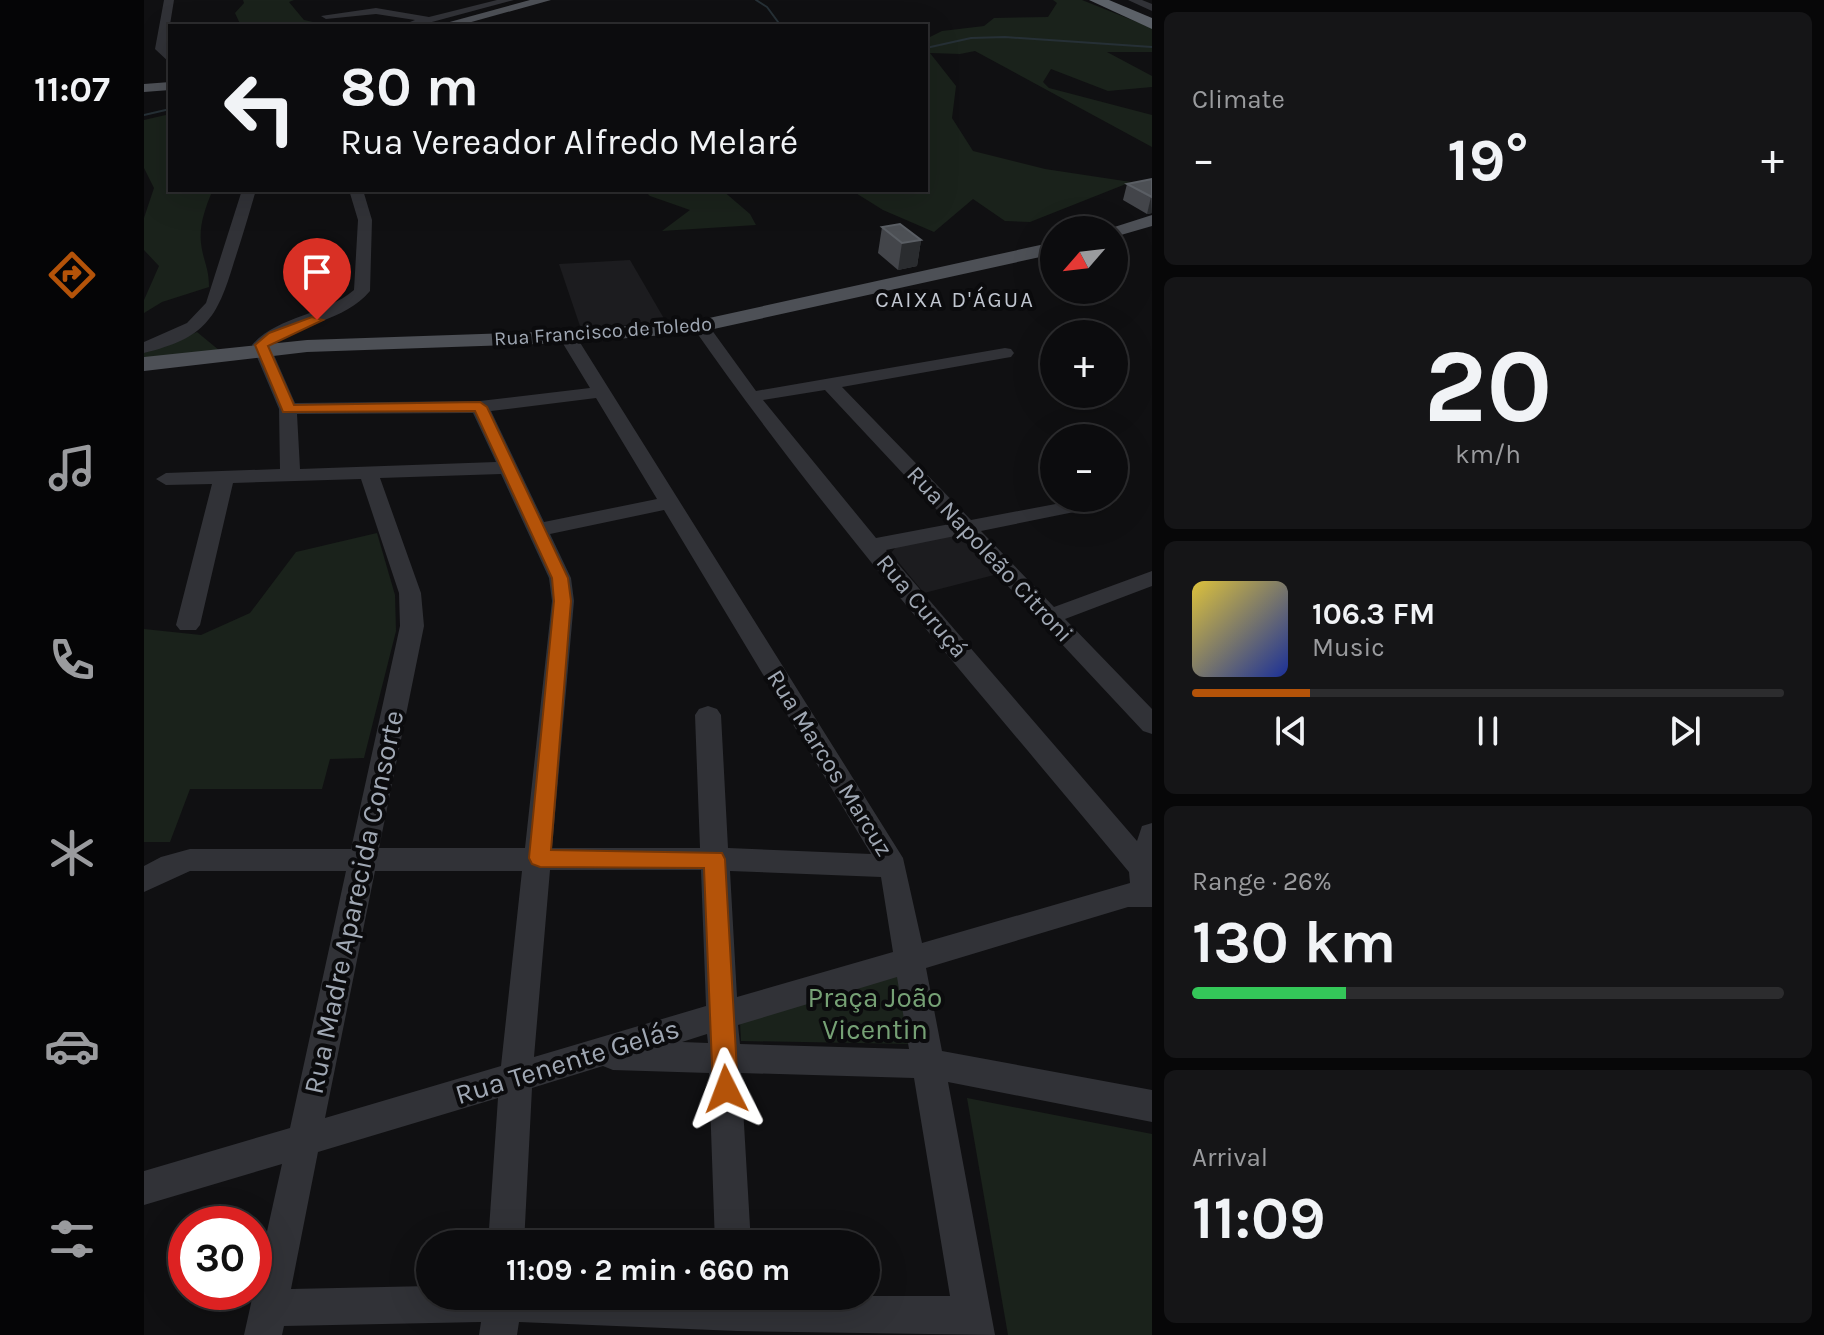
<!DOCTYPE html>
<html lang="en">
<head>
<meta charset="utf-8">
<style>
	:root { --surface:#0c0c0e; --page:#151517; --text:#f1f3f6; --muted:#9a9b9e; --line:#2c2c2e; --accent:#b45309 }
	body { margin:0; font-family:Karla,sans-serif; background:var(--page); color:var(--text); height:100vh; display:flex; flex-direction:column; font-size:30px; white-space:nowrap }
	* { box-sizing:border-box; margin:0 }
	p { font-size:26px; color:var(--muted) }
	.icon { flex:none; width:44px; height:44px; fill:none; stroke:currentColor; stroke-width:2; stroke-linecap:round; stroke-linejoin:round }
	.map { position:relative; flex:1; overflow:hidden }
	.panel { display:flex; flex-direction:column; gap:12px; padding:12px; background:#070708; width:672px }
	.panel>* { flex:none }
	.guide { position:absolute; left:24px; top:24px; width:760px; height:168px; border-radius:0px; box-shadow:0 8px 32px #0002,0 0 0 2px var(--line); background:#0c0c0e; color:var(--text); overflow:hidden }
	.needle { width:52px; rotate:242deg }
	.controls { position:absolute; left:896px; top:216px; display:grid; gap:16px }
	.controls a { display:grid; place-items:center; width:88px; height:88px; border-radius:50%; background:var(--surface); box-shadow:0 8px 32px #0002,0 0 0 2px var(--line); font-size:40px }
	.speed { position:absolute; left:24px; top:1206px; display:flex; gap:16px; font-size:40px; font-weight:700; text-align:center }
	.speed>* { display:grid; place-content:center; width:104px; height:104px; border-radius:50%; background:var(--surface); box-shadow:0 8px 32px #0002,0 0 0 2px var(--line); line-height:1 }
	.speed .limit { border:12px solid #d22; background:#fff; color:#111 }
	.pin { position:absolute; display:grid; place-items:center; width:68px; height:68px; color:#fff; margin:-82px -34px; border-radius:50% 50% 50% 0; rotate:-45deg; box-shadow:0 0 8px #0007 }
	.pin .icon { rotate:45deg }
	.me { position:absolute; width:88px; margin:-44px; rotate:357deg; stroke-linejoin:round; filter:drop-shadow(0 0 6px #0008) }
	.turn { display:flex; align-items:center; gap:28px; height:168px; padding:0 40px; font-size:36px }
	.turn .icon { width:104px; height:104px; stroke-width:2.5 }
	.turn b { display:block; font-size:56px; line-height:68px }
	.big { font-size:60px; font-weight:700; line-height:1.1 }
	.panel .widget { flex:1; display:flex; flex-direction:column; justify-content:center; gap:12px; min-width:0; padding:0 28px; border-radius:12px; background:var(--page) }
	.panel .dial { align-items:center; gap:0 }
	.dial b { font-size:104px; line-height:1 }
	.song { display:flex; align-items:center; gap:24px }
	.cover { width:96px; height:96px; border-radius:12px; background:linear-gradient(135deg,hsl(50 70% 55%),hsl(230 70% 35%)) }
	.played { height:8px; border-radius:4px; background:linear-gradient(90deg,var(--accent) 20%,var(--line) 20%) }
	.keys { display:flex; justify-content:space-around; direction:ltr }
	.heat { display:flex; justify-content:space-between; align-items:center; font-size:44px; direction:ltr }
	.charge { height:12px; border-radius:6px; background:linear-gradient(90deg,#34c759 26%,var(--line) 0) }
	.trip { position:absolute; left:272px; top:1230px; width:464px; height:80px; border-radius:40px; background:var(--surface); box-shadow:0 8px 32px #0002,0 0 0 2px var(--line); font-weight:700; line-height:80px; text-align:center }
	main { display:flex; flex:1; min-height:0 }
	.dock { display:flex; flex-direction:column; width:144px; justify-content:space-around; align-items:center; background:#050506; color:var(--muted) }
	.dock .icon { width:56px; height:56px }
	.dock .selected { color:var(--accent) }
	.dock b { font-size:36px; color:var(--text) }
	.map>svg:first-child { display:block }
</style>
</head>
<body>
<main>
<nav class="dock">
<b>11:07</b>
<svg class="icon selected" aria-label="directions" viewBox="0 0 24 24"><path d="M12 3l9 9-9 9-9-9zM9 14v-3h6M13 9l2 2-2 2"/></svg>
<svg class="icon" aria-label="music" viewBox="0 0 24 24"><path d="M9 18V5l10-2v13"/><circle cx="6" cy="18" r="3"/><circle cx="16" cy="16" r="3"/></svg>
<svg class="icon" aria-label="phone" viewBox="0 0 24 24"><path d="M5 4h4l2 5-3 2q2 4 5 5l2-3 5 2v4C11 20 4 13 5 4z"/></svg>
<svg class="icon" aria-label="climate" viewBox="0 0 24 24"><path d="M12 3v18M4 7l16 10M4 17L20 7"/></svg>
<svg class="icon" aria-label="car" viewBox="0 0 24 24"><path d="M5 17H2v-5l4-1 3-4h7l3 4 3 1v5h-3M9 17h6M6 11h13"/><circle cx="7" cy="17" r="2"/><circle cx="17" cy="17" r="2"/></svg>
<svg class="icon" aria-label="filters" viewBox="0 0 24 24"><path d="M4 7h16M4 17h16"/><circle cx="9" cy="7" r="2"/><circle cx="15" cy="17" r="2"/></svg>
</nav>
<div class="map">
<svg width="1008" height="1335" viewBox="0 0 1008 1335">
	<rect width="100%" height="100%" fill="#101012"/>
	<g fill="#1c1c1f">
		<polygon points="486,260 522,322 437,329 415,264"/>
		<polygon points="814,534 850,575 780,593 747,553 752,547"/>
	</g>
	<g fill="#1a221b">
		<polygon points="99,0 150,0 145,2 160,20 169,22 170,26 97,26 91,13 100,3"/>
		<polygon points="909,0 938,0 1008,28 1008,52 963,52 1008,76 1008,87 964,91 907,69 899,82 905,88 1008,115 1008,147 831,51 816,54 786,53 812,86 808,118 829,151 901,169 987,182 886,222 861,221 829,199 790,232 739,210 707,190 782,190 782,39 798,31 840,26 850,18 904,17 913,3"/>
		<path d="M26,114V190H65L67,194C61,209 55,226 57,243C59,261 65,267 65,287L18,302L0,313V300L15,266L0,250V218L10,188L0,168V120Z"/>
		<polygon points="500,190 578,190 606,214 612,225 518,231 546,210 506,196"/>
		<polygon points="53,332 76,351 0,361 0,353"/>
		<polygon points="233,533 251,595 252,631 220,758 186,759 178,789 46,789 26,842 0,842 0,629 57,635 106,613 152,552"/>
		<polygon points="756,974 767,1044 597,1041 596,1023"/>
		<polygon points="823,1098 1008,1134 1008,1335 864,1335"/>
	</g>
	<g fill="none" stroke-linecap="round" stroke-linejoin="round">
		<g stroke="#263036" stroke-width="2">
			<polyline points="612,0 623,7 637,26"/>
			<polyline points="782,48 827,38 861,37 1008,47"/>
			<polyline points="0,115 26,109"/>
		</g>
		<g fill="#313237" fill-rule="evenodd">
			<polygon points="20,0 30,0 22,49 26,53 26,63 11,49"/>
			<polygon points="353,0 370,0 273,26 256,26 271,20 232,14 182,19 177,16 232,8 285,17"/>
			<polygon points="984,0 998,0 1008,4 1008,11"/>
			<path d="M98,190H112C105,214 98,238 90,262C73,319 61,338 0,353V342L43,323L62,303Z"/>
			<path d="M205,190H219L228,220L226,291C200,322 156,322 126,346L151,403L336,401L446,388L415,337L418,333H430L759,858L778,943L986,883L985,872C837,693 681,517 548,326L556,321L562,322L612,391L861,348L867,349L870,353L867,357L861,358L698,387L827,520L938,499L945,501L948,505L945,509L837,531L910,607L1008,571V586L921,619L1008,709V734L999,731L816,535L742,550L993,841L998,826L1008,823V907H984L782,968L798,1051L1008,1090V1122L804,1082L851,1335L593,1331L375,1322L373,1335H335L337,1322L140,1326L138,1335H100L138,1164L0,1205V1171L146,1128L202,871H46L0,892V866L17,857L46,849H207L256,626L255,593L217,479L89,483L56,625L52,630H36L32,625L68,484L22,485L12,479L22,473L136,469L135,409L108,345C133,316 181,315 210,290L214,220ZM681,390L806,524L732,538L619,400ZM452,398L513,499L400,522L347,411ZM329,413L352,462L156,469L153,414ZM357,474L405,578L408,601L381,848H235L280,626L277,593L236,478ZM520,510L727,854L584,848L577,715L573,709L564,706L555,709L551,715L556,848H408L430,601L427,578L406,534ZM406,870H557L562,1006L390,1057ZM231,871H378L357,1066L181,1118ZM586,871L737,877L749,952L593,997ZM753,977L765,1049L596,1044L594,1025ZM563,1034L564,1043L538,1042ZM459,1066L469,1070L565,1073L571,1244H607L597,1073L770,1078L806,1296H286V1286L147,1289L174,1152L354,1098L344,1244H380L388,1088Z"/>
		</g>
		<g fill="#4d5056" fill-rule="evenodd">
			<polygon points="386,0 407,0 313,26 291,26"/>
			<polygon points="26,82 26,90 0,92 0,84"/>
			<polygon points="1008,215 1008,226 970,237 970,230 961,230"/>
			<polygon points="910,242 910,254 556,332 424,343 163,352 0,371 0,357 163,340 424,331 556,320"/>
		</g>
		<polygon fill="#5c6168" fill-rule="evenodd" points="945,0 965,0 1008,18 1008,29"/>
	</g>
	<g fill="#43454a">
		<polygon points="1008,179 1008,213 1003,214 979,200 983,184"/>
		<polygon points="738,227 777,240 773,266 754,270 734,253"/>
	</g>
	<g fill="#2a2c2f">
		<polygon points="1007,197 1008,213 1003,214"/>
		<polygon points="777,240 773,266 754,270 758,243"/>
	</g>
	<g fill="#4d5055" stroke="#5a5e64" stroke-width="2">
		<polygon points="1008,179 1008,197 983,184"/>
		<polygon points="756,224 777,240 758,243 738,227"/>
	</g>
	<polygon fill="#b45309" stroke="#753606" stroke-width="2" points="168,317 179,320 124,346 150,405 336,402 343,407 424,578 427,601 407,850 578,853 581,859 594,1089 591,1097 582,1101 573,1097 569,1089 560,868 396,867 388,864 385,858 410,601 408,578 331,411 139,412 111,345 125,333"/>
	<g text-anchor="middle" stroke-width="8" stroke-linejoin="round" paint-order="stroke">
		<g font-size="20" fill="#a0a8b4" stroke="#0b0b0d">
			<text transform="translate(459 331) rotate(-4)" y="7">Rua Francisco de Toledo</text>
		</g>
		<g font-size="22" letter-spacing="2" fill="#c1c6d0" stroke="#0b0b0d">
			<text x="811" y="307">CAIXA D'ÁGUA</text>
		</g>
		<g font-size="24" fill="#a0a8b4" stroke="#0b0b0d">
			<text transform="translate(846 554) rotate(47)" y="8">Rua Napoleão Citroni</text>
			<text transform="translate(778 606) rotate(50)" y="8">Rua Curuçá</text>
			<text transform="translate(686 763) rotate(58)" y="8">Rua Marcos Marcuz</text>
		</g>
		<g font-size="28" fill="#a0a8b4" stroke="#0b0b0d">
			<text transform="translate(209 902) rotate(-78)" y="10">Rua Madre Aparecida Consorte</text>
			<text transform="translate(423 1061) rotate(-17)" y="10">Rua Tenente Gelás</text>
		</g>
		<g font-size="28" fill="#76a175" stroke="#0b0b0d">
			<text x="731" y="1007">Praça João<tspan x="731" dy="32">Vicentin</tspan></text>
		</g>
	</g>
</svg>
<div class="controls">
<a><svg class="needle" viewBox="-14 -14 28 28"><path d="M0-13l5 13h-10z" fill="#e53935"/><path d="M0 13l5-13h-10z" fill="#9a9b9e"/></svg></a>
<a>+</a>
<a>−</a>
</div>
<div class="speed"><div class="limit">30</div></div>
<div class="pin" style="left:173px;top:320px;background:#d93025"><svg class="icon" aria-label="arrive" viewBox="0 0 24 24"><path d="M6 21V4h12l-3 4 3 4H6"/></svg></div>
<svg class="me" style="left:582px;top:1089px" viewBox="-20 -20 40 40"><path d="M0-17L14 15 0 8-14 15z" fill="#b45309" stroke="#fff" stroke-width="4"/></svg>
<div class="trip">11:09 · 2 min · 660 m</div>
<div class="guide">
<div class="turn"><svg class="icon" aria-label="left" viewBox="0 0 24 24"><path d="M17 20v-9H6M10 6l-5 5 5 5"/></svg><div><b>80 m</b>Rua Vereador Alfredo Melaré</div></div>
</div>
</div>
<section class="panel">
<div class="widget"><p>Climate</p>
<div class="heat"><a>−</a><b class="big">19°</b><a>+</a></div>
</div>
<div class="widget dial"><b>20</b><p>km/h</p></div>
<div class="widget">
<div class="song"><i class="cover"></i><div><b>106.3 FM</b><p>Music</p></div></div>
<div class="played"></div>
<div class="keys"><svg class="icon" aria-label="previous" viewBox="0 0 24 24"><path d="M18 5L8 12l10 7zM5 5v14"/></svg><svg class="icon" aria-label="pause" viewBox="0 0 24 24"><path d="M8 5v14M16 5v14"/></svg><svg class="icon" aria-label="next" viewBox="0 0 24 24"><path d="M6 5l10 7-10 7zM19 5v14"/></svg></div>
</div>
<div class="widget"><p>Range · 26%</p><b class="big">130 km</b><div class="charge"></div></div>
<div class="widget"><p>Arrival</p><b class="big">11:09</b></div>
</section>
</main>
</body>
</html>
